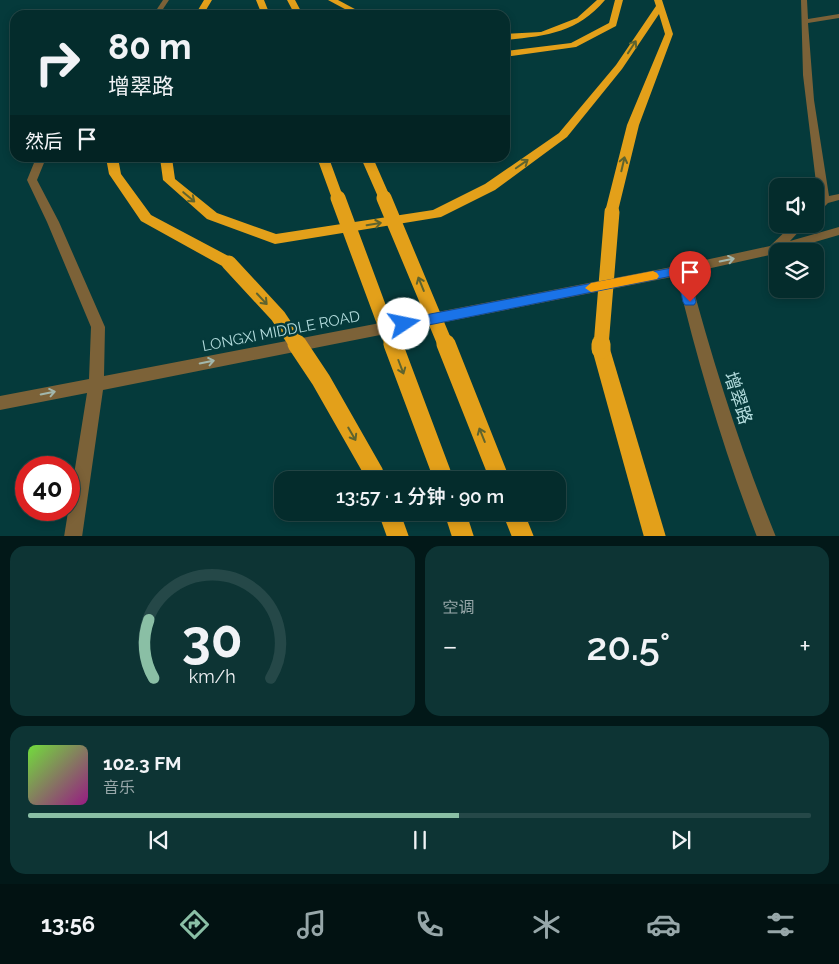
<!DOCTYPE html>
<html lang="zh">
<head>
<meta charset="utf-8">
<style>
	:root { --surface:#042c2c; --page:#0d3434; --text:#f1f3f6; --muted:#97a7a9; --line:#254848; --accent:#8abfa5 }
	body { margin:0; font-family:Raleway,"Noto Sans SC",sans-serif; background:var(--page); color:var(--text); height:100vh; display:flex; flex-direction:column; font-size:19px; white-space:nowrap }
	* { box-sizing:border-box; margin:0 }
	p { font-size:16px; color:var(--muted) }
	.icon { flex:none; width:28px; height:28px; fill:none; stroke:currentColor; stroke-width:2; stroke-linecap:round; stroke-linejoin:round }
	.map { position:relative; height:536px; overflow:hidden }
	.details { display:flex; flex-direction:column; gap:10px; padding:10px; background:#021818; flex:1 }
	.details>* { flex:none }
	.guide { position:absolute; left:10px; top:10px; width:500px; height:152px; border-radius:15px; box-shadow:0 2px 8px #0003,0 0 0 1px var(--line); background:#042c2c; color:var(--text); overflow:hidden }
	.buttons { position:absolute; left:769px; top:178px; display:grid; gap:10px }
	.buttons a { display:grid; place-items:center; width:55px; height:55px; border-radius:10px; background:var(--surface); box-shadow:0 2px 8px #0003,0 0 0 1px var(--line); font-size:25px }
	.speed { position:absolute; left:15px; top:456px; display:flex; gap:10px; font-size:25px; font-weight:700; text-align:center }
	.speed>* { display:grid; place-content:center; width:65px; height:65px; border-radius:50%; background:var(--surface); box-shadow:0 2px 8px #0003,0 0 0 1px var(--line); line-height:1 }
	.speed .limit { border:8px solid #d22; background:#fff; color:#111 }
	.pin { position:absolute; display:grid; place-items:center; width:42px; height:42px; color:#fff; margin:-51px -21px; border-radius:50% 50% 50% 0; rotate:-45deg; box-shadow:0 0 5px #0007 }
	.pin .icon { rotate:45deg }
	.me { position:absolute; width:55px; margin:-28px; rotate:79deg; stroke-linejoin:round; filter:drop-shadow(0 0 4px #0008) }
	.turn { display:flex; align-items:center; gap:18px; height:105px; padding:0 15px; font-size:22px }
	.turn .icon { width:65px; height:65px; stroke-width:2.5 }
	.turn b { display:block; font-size:35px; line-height:42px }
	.then { display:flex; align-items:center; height:48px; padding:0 15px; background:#0003; gap:10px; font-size:19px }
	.big { font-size:38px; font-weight:600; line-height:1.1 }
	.details .tile { flex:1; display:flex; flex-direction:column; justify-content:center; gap:8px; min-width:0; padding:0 18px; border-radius:15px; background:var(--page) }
	.details .dial { align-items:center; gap:0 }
	.dial svg { height:130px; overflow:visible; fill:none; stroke:var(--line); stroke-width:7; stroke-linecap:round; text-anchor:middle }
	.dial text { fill:var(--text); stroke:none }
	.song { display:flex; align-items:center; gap:15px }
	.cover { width:60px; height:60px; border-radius:8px; background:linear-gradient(135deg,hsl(100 70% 55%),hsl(310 70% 35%)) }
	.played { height:5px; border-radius:2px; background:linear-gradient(90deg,var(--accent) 55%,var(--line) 55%) }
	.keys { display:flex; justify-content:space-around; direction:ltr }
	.heat { display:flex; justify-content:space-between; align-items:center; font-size:28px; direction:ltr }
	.details .tiles { flex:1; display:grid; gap:10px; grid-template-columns:1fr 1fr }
	.tile:last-child { grid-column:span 2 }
	.trip { position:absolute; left:274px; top:471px; width:292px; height:50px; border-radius:15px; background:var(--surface); box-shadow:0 2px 8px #0003,0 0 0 1px var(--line); font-weight:600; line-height:50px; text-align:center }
	.dock { display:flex; height:80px; justify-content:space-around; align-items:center; background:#021212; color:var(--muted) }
	.dock .icon { width:35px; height:35px }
	.dock .current { color:var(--accent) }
	.dock b { font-size:22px; color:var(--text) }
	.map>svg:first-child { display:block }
</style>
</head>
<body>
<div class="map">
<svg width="839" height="537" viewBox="0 0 839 537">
	<rect width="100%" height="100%" fill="#053a3b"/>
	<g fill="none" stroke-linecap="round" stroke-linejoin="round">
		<g fill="#7c6238" fill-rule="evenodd">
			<polygon points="163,0 169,0 159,15 153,15"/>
			<polygon points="801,0 807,0 808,19 839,14 839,18 808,23 814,100 829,196 839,194 839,200 828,203 819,212 815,213 815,203 818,199 803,75"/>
			<path d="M36,158H46L37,180L59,222L105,327L104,376L682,265L770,246L793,224H806L790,241L839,227V235L784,251H778V253L774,254L689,273C713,363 741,451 776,537H757C724,451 698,364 677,276L103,390L82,537H64L87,393L0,410V396L89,379L91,327L47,222L27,180Z"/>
		</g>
		<g fill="#e3a01a" fill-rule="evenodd">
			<polygon points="204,0 212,0 203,15 195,15"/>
			<polygon points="256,0 264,0 270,15 262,15"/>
			<polygon points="287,0 295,0 303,15 295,15"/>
			<polygon points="328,0 338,0 366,15 356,15"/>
			<path d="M597,0H605C577,33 546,36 505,40V34L541,32L577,18Z"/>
			<polygon points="615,0 623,0 616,26 576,47 505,57 505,51 571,43 609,23"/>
			<polygon points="654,0 662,0 673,34 639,125 617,215 607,215 605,212 627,125 665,34 659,14 622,69 567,137 495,190 441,217 275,244 207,219 163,180 160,158 172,158 175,179 217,213 276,234 433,210 485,184 559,133 616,65 656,6"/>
			<polygon points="106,158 118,158 121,174 151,215 234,259 236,263 234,267 229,268 224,267 141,221 109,174"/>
			<polygon points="601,342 607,344 610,349 666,537 644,537 592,349 595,344"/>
			<polygon points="378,512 400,512 409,537 387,537"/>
			<polygon points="444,512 466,512 474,537 452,537"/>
			<polygon points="502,512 524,512 534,537 512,537"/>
		</g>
		<g stroke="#e3a01a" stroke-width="11">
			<polyline points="323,158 338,199"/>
			<polyline points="367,158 385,199"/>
		</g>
		<g stroke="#e3a01a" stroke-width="15">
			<polyline points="338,198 393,346"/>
			<polyline points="384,198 446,346"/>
			<polyline points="229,263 278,316 298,346"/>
			<polyline points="601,346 612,212"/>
		</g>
		<g stroke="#e3a01a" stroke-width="19">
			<polyline points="297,344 321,380 374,473"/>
			<polyline points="393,344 444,480"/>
			<polyline points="446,344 500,480"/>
			<polyline points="601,349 601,344"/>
		</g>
	</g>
	<defs><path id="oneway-shaft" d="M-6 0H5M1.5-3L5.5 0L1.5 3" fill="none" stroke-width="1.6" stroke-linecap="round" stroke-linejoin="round" transform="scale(1.25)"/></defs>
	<g stroke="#5e632e">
		<use href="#oneway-shaft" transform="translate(632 47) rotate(-57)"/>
		<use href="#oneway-shaft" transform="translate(522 164) rotate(-35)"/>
		<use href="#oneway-shaft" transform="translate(623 164) rotate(-77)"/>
		<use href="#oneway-shaft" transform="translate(189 197) rotate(40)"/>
		<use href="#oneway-shaft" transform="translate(374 224) rotate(-9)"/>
		<use href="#oneway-shaft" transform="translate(421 284) rotate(-112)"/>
		<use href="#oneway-shaft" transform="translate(262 299) rotate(47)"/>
		<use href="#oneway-shaft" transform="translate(401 367) rotate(69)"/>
		<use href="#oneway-shaft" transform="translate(352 434) rotate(60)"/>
		<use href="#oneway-shaft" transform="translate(482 435) rotate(-112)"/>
	</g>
	<g stroke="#a2b7ac">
		<use href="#oneway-shaft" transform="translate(727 260) rotate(-12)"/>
		<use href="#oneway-shaft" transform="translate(207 362) rotate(-11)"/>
		<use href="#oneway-shaft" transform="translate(48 393) rotate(-11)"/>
	</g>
	<polygon fill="#1a73e8" stroke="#114b97" points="682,266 687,270 696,302 694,305 685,305 683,302 677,275 404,330 399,328 397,324 399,321 404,319"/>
	<polygon fill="#f59e0b" points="653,271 657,273 659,276 657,279 591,292 585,288 591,283"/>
	<g text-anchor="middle" stroke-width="5" stroke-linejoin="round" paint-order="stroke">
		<g font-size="15" fill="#b3dcdd" stroke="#053a3b">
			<text transform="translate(281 331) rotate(-11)" y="5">LONGXI MIDDLE ROAD</text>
		</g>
		<g font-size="18" fill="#b3dcdd" stroke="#053a3b">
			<text transform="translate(738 398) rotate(72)" y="6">增翠路</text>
		</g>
	</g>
</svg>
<div class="buttons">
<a><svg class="icon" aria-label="sound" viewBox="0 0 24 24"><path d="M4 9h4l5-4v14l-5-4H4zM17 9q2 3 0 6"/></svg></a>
<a><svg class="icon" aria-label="layers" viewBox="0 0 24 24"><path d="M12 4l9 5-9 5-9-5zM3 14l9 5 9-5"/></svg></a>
</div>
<div class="speed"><div class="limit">40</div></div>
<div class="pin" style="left:690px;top:302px;background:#d93025"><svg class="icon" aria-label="arrive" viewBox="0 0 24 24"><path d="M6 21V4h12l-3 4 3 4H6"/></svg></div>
<svg class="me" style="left:404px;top:324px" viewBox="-20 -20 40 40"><circle r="19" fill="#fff"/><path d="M0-13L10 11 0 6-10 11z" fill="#1a73e8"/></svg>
<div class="trip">13:57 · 1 分钟 · 90 m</div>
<div class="guide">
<div class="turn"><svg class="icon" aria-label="right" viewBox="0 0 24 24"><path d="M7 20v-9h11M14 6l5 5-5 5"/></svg><div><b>80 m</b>增翠路</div></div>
<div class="then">然后<svg class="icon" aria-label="arrive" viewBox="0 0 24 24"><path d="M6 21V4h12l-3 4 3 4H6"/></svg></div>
</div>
</div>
<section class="details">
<div class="tiles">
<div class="tile dial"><svg viewBox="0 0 100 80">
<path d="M14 69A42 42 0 1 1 86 69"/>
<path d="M14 69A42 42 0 0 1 11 33" stroke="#8abfa5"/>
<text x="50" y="56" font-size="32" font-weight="700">30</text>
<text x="50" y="72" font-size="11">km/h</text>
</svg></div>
<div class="tile"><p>空调</p>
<div class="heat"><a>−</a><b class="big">20.5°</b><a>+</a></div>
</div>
<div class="tile">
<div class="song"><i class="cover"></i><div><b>102.3 FM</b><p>音乐</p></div></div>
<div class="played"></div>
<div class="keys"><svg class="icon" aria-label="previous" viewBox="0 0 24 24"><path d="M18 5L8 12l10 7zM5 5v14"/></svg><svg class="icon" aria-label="pause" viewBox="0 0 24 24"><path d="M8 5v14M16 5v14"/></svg><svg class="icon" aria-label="next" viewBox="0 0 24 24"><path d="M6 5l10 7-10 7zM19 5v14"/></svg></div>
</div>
</div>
</section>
<nav class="dock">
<b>13:56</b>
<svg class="icon current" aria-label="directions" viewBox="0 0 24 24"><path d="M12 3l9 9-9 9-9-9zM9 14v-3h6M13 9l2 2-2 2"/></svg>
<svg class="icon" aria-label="music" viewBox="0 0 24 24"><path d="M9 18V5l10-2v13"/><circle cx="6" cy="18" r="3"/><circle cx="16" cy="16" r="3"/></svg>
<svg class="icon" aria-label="phone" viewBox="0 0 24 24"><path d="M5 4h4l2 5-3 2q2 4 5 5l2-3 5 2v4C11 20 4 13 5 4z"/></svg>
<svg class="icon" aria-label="climate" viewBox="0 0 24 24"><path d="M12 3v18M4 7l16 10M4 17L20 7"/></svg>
<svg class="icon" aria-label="car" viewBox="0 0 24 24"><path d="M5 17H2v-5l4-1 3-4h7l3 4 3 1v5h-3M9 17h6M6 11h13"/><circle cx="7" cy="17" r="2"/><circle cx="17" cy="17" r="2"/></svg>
<svg class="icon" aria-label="filters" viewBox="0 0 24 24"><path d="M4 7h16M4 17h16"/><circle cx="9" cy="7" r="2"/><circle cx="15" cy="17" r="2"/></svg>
</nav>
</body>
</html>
